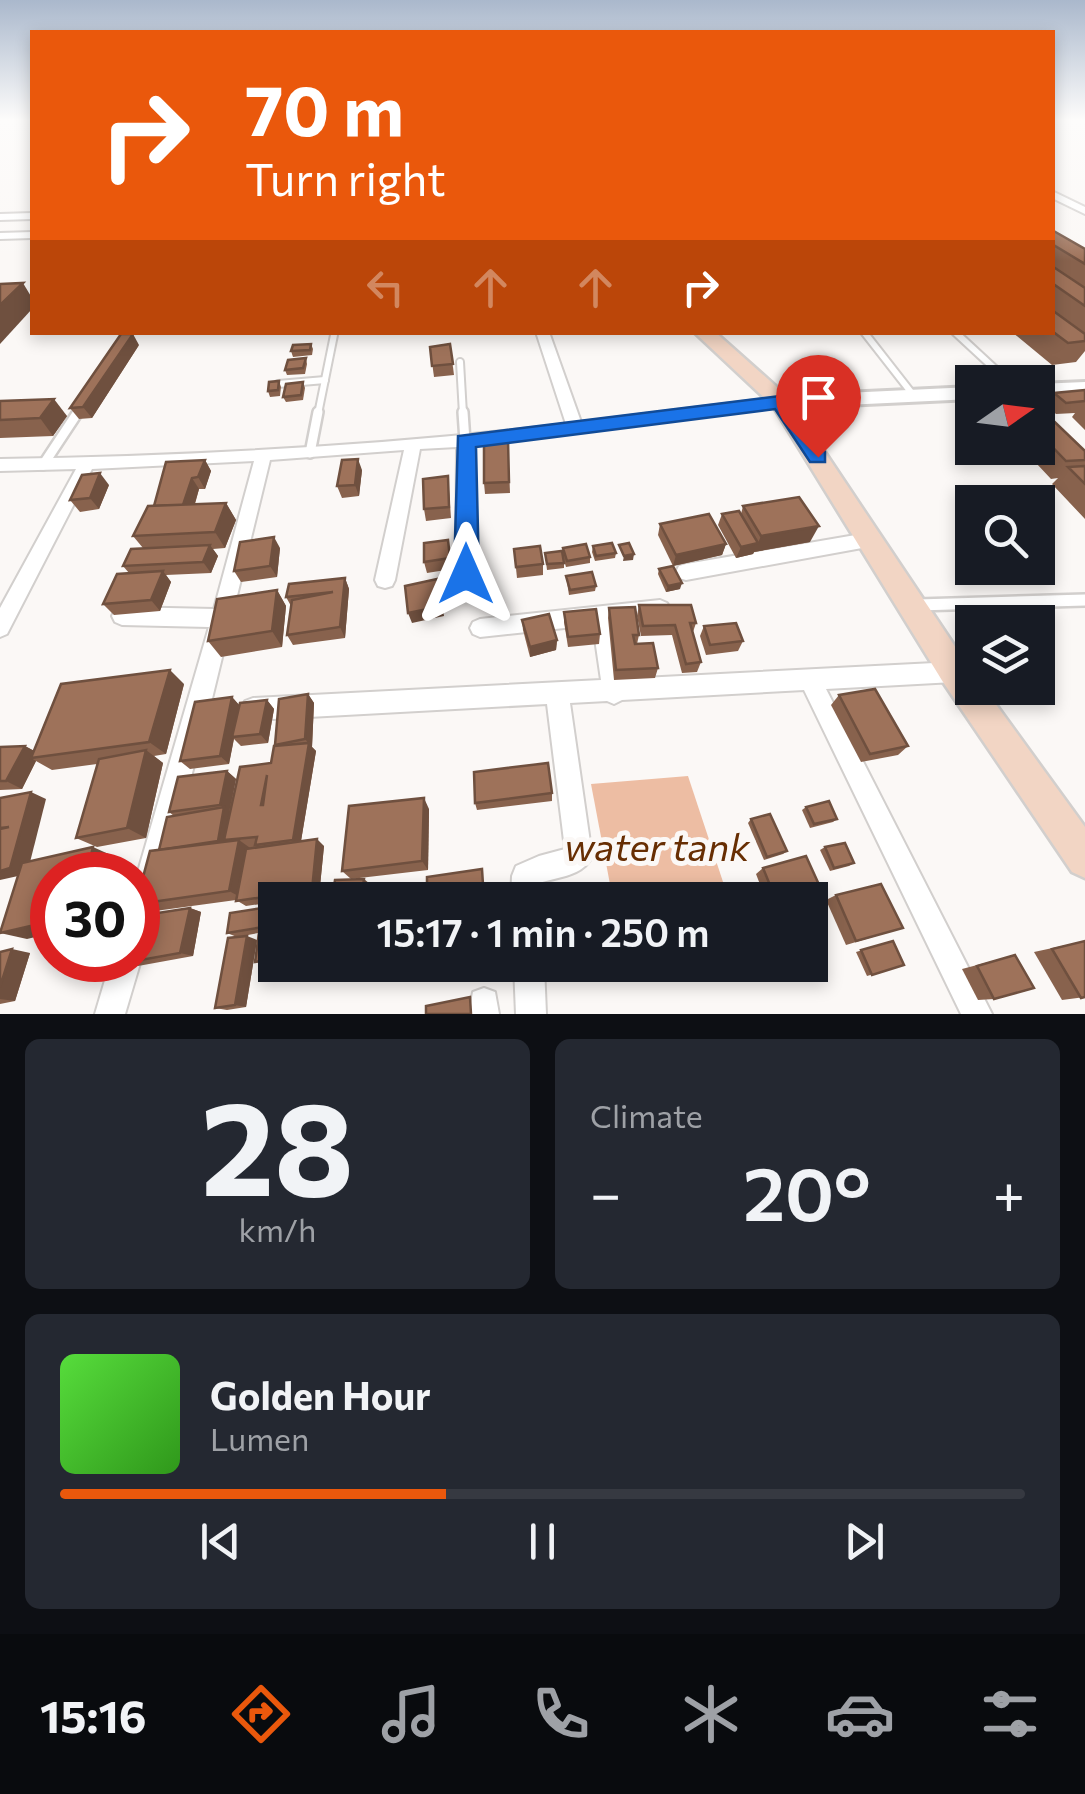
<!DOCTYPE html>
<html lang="en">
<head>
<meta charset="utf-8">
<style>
	:root { --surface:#171b24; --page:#242831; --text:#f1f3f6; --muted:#9ea1a6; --line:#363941; --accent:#ea580c }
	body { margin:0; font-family:Commissioner,sans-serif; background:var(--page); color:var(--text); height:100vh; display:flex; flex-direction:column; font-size:38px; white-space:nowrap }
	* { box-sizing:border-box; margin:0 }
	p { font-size:32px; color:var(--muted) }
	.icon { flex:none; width:55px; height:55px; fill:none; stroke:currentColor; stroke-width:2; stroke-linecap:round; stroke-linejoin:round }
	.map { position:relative; height:1014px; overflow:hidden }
	.side { display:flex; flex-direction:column; gap:25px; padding:25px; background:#0d0f14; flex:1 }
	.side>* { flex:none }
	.top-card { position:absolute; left:30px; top:30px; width:1025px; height:305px; border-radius:0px; box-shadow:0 5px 15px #0003; background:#ea580c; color:#fff; overflow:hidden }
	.needle { width:65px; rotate:76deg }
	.buttons { position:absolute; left:955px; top:365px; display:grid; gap:20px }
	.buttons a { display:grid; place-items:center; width:100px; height:100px; border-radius:0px; background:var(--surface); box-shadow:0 5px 15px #0003; font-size:50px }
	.speed { position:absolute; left:30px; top:852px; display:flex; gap:20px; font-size:50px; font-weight:700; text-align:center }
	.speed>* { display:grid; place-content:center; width:130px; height:130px; border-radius:50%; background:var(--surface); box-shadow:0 5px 15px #0003; line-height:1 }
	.speed .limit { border:15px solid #d22; background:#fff; color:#111 }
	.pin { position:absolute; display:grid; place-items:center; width:85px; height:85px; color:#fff; margin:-102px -42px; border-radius:50% 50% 50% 0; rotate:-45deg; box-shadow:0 0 10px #0007 }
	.pin .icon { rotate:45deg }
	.me { position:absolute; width:110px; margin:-55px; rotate:0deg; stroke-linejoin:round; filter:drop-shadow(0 0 8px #0008) }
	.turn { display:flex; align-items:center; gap:35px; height:210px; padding:0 50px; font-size:45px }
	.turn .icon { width:130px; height:130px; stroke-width:2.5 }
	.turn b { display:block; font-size:70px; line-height:85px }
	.lanes { display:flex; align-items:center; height:95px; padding:0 50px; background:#0003; justify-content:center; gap:50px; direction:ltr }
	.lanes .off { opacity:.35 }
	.big { font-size:75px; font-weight:600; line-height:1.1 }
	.side .widget { flex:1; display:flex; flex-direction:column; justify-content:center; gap:15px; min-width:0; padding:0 35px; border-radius:15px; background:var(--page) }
	.side .dial { align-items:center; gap:0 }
	.dial b { font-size:130px; line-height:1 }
	.song { display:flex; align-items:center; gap:30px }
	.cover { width:120px; height:120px; border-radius:15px; background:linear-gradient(135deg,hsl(110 70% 55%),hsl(110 70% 35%)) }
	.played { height:10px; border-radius:5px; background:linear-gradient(90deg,var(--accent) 40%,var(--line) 40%) }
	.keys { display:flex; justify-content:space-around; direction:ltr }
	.heat { display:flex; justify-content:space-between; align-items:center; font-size:55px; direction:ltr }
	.side .tiles { flex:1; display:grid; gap:25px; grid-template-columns:1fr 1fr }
	.widget:last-child { grid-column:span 2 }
	.trip { position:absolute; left:258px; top:882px; width:570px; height:100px; border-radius:0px; background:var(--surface); box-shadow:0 5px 15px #0003; font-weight:600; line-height:100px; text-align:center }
	.menu { display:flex; height:160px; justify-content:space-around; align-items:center; background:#090b0e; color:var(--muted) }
	.menu .icon { width:70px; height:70px }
	.menu .active { color:var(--accent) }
	.menu b { font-size:45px; color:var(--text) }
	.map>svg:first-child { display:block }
</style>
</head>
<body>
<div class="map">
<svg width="1085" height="1014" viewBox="0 0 1085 1014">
	<rect width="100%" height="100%" fill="#fbf8f6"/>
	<polygon fill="#edbda3" points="688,776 729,900 613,900 591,784"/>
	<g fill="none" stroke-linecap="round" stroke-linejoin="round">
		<defs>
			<g id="service-far2">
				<polyline points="864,332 914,396"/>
				<polyline points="955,332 1009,382"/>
				<polyline points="460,362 463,414"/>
				<polyline points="278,384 325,380"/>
				<polyline points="76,414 81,407"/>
				<polyline points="318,414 334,335"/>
			</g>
			<g id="service-far1">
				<polyline points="463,412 465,441"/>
				<polyline points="310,453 318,412"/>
				<polyline points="43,465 78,412"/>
			</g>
			<polyline id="service" points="918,605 1085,600"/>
			<g id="minor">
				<polygon points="1052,191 1085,207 1085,214 1052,198"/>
				<polygon points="32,213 32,219 0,220 0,214"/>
				<polygon points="32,232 32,238 0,239 0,233"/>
				<path d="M536,332H549L581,422L781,397L788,402L781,407L473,445L476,574L473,580L466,582L459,580L456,574L457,447L420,449L395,580L392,586L385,588L378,586L375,580L404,450L270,460L209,711L152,919L148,929L138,933L137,875L209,627L122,625L115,622L112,616L115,610L122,607L214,609L254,461L92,469L7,634L0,637V608L76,469L0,471V459C189,456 379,446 566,424Z"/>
				<polygon points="873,532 879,534 882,539 879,544 873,546 686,580 679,578 676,572 679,566 686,564"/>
				<path d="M660,600L667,603L670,609L667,615L613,623L623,679L954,662L962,665L965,672L962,679L954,682L826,689L992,1014H961L804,690L622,700L614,704L607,701L570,703L592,856C584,876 558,877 539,883V900H511L512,876L516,866L539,856L565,849L547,704L253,720L245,717L242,709L245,701L253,698L601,680L593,625L480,637L473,634L470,628L473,622L480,619Z"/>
				<polygon points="138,952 141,960 125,1014 95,1014 111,960 138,960"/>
				<polygon points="514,965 544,965 546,1014 516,1014"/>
				<polygon points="484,988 495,992 499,1014 469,1014 473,992"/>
			</g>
			<g id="tertiary">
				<polygon points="1085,382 1085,394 1038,396 1038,384"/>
				<polygon points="972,387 972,399 781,408 772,402 781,396"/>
			</g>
			<polygon id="secondary" points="694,332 715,332 788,397 972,672 972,688 984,688 1085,827 1085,878 1072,872 943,682 773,406"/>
		</defs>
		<use href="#service-far2" stroke="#d2cfcd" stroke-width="10"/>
		<use href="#service-far1" stroke="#d2cfcd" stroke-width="14"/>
		<use href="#service" stroke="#d2cfcd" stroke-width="16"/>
		<use href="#minor" stroke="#d2cfcd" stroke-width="4"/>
		<use href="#tertiary" stroke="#d2cfcd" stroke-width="6"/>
		<use href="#secondary" stroke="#d2cfcd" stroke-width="5"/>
		<use href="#service-far2" stroke="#fff" stroke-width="6"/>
		<use href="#service-far1" stroke="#fff" stroke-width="9"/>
		<use href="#service" stroke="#fff" stroke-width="11"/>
		<use href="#minor" fill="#fff" fill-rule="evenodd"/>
		<use href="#tertiary" fill="#fff" fill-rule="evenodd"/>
		<use href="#secondary" fill="#f2d5c4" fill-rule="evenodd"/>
	</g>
	<g fill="#88624d">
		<polygon points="1052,230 1085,249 1085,351 1076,362 1052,365 1012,332 1052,332"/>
		<polygon points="311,344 313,349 312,355 293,357 291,351"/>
		<polygon points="450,344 454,375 434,377 430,347"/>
		<polygon points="139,345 92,418 79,419 70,408"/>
		<polygon points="306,358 307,364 305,374 287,375 285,370"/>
		<polygon points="279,381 281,387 280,396 270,397 268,391"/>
		<polygon points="303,382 305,388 303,400 286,402 283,397"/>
		<polygon points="1085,390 1085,430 1072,417 1075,413 1056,414 1045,404 1054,393"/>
		<polygon points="0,401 67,416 53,436 0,438"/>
		<polygon points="1038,406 1085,451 1085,519 1052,484 1058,478 1051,479 1022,448 1038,448"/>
		<polygon points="508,440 510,493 485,494 484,483"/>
		<polygon points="205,460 211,471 205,489 199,489 195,504 226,503 236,520 225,548 213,549 218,556 211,573 166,575 171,582 160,611 114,615 103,604 129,573 123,566 143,548 133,536 154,506"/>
		<polygon points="362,470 359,496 342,498 337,486"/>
		<polygon points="448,476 451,518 426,521 424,509"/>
		<polygon points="109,485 99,509 80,512 70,500"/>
		<polygon points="743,506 810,542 754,552 753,554 736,558 718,525 722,514 741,514"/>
		<polygon points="660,524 726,544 722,555 673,566 658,535"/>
		<polygon points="448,540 452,569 427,573 424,562"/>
		<polygon points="593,546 616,553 615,558 595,561 592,552"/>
		<polygon points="280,548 277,577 241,582 234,571"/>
		<polygon points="563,548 590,557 590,563 566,567 562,553"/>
		<polygon points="514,549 543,564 543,575 517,578"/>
		<polygon points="545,553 564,563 564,568 547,570"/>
		<polygon points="659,569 680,589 666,592 658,574"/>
		<polygon points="566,576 596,586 595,591 569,595"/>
		<polygon points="345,578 349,589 345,638 293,645 287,635 291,606 286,597"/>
		<polygon points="277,590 286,606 282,647 221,657 208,641"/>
		<polygon points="639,605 696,623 693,632 701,662 697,672 682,673 672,635 641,636 637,616"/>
		<polygon points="609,608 639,635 637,644 658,668 655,678 614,680 608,618"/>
		<polygon points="564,612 600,634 599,644 568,647 564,622"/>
		<polygon points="522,620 557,640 556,650 530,657 523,630"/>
		<polygon points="704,626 743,641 738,651 706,655 700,636"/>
		<polygon points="184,684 166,754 154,756 163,763 146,838 97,847 76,838 97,764 52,770 36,761 22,789 0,790 0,747 25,746 34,751"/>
		<polygon points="308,694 314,703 312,747 316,751 301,841 324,846 319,896 275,900 275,902 246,906 236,900 155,911 138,905 138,896 174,816 169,812 227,771 236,779 230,812 271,763 276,746 275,745"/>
		<polygon points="839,695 908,746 898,755 861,762 831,705"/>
		<polygon points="232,697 239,705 267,700 274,709 268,743 241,746 234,739 229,764 190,769 180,761"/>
		<polygon points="552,793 552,801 477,810 475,803"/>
		<polygon points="806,807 837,819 833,822 810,828 802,810"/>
		<polygon points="429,809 428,870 351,879 342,871"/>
		<polygon points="751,819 787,851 783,854 764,860 748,823"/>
		<polygon points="825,847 854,863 849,866 830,871 820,850"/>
		<polygon points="763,868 825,898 810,904 810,900 766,900 756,874"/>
		<polygon points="836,895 903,928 846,945 826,900"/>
		<polygon points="275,906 275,960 260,963 255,962 258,933 237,937 227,933"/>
		<polygon points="190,908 201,912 193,956 138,966 124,963"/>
		<polygon points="257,940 246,1007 227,1010 215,1008"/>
		<polygon points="893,941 904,965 867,976 856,952"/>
		<polygon points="1085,941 1085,997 1062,1000 1034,952"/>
		<polygon points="0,952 30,953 15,1001 0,1004"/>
		<polygon points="1015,955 994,999 978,1000 962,969"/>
	</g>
	<g fill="#6f503f">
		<polygon points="23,283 32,298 32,309 0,344 0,305"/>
		<polygon points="133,334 139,345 92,418 83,407"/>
		<polygon points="54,399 67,416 53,436 40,418"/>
		<polygon points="358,459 362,470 359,496 355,485"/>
		<polygon points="205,460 211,471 205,489 198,477"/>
		<polygon points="100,473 109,485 99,509 90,498"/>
		<polygon points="192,478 199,489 191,516 183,505"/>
		<polygon points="226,503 236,520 225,548 215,532"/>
		<polygon points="819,526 810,542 754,552 753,554 736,558 741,547 758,543 761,536"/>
		<polygon points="274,537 280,548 277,577 270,566"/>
		<polygon points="726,544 722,555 673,566 676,555"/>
		<polygon points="210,545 218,556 211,573 203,562"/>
		<polygon points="634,554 633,560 623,561 624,556"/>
		<polygon points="163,571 171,582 160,611 151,600"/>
		<polygon points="345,578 349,589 345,638 340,627"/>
		<polygon points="682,583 680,589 666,592 668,586"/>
		<polygon points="277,590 286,606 282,647 272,631"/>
		<polygon points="440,590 444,616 412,623 408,613"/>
		<polygon points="557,640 556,650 530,657 530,647"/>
		<polygon points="170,670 184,684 166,754 149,742"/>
		<polygon points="308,694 314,703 312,747 316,751 300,847 293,840 309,744 305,739"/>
		<polygon points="232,697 240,706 229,764 220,756"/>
		<polygon points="267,700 274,709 268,743 260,734"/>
		<polygon points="25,746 40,754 31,758 36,761 22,789 6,781"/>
		<polygon points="146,750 163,763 146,838 127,828"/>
		<polygon points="227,771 236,779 229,812 234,815 224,840 229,843 228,847 218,841 224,808 220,805"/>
		<polygon points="31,792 46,799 27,874 0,880 0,871"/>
		<polygon points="424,798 429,809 428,870 422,861"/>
		<polygon points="317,839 324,846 319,896 312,890"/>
		<polygon points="239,840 253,850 244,899 229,891"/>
		<polygon points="93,847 113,856 109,875 86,875"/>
		<polygon points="364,879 370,884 368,900 361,900"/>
		<polygon points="190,908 201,912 193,956 180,953"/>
		<polygon points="52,921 52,933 27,939 0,933"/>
		<polygon points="247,936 257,940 246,1007 235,1005"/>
		<polygon points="12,949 30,953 15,1001 0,999 0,987"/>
	</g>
	<g fill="#9e725a" stroke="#6f503f" stroke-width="2.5" fill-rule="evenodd">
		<polygon points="1052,230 1085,249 1085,264 1052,244"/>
		<polygon points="1052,266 1085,288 1085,306 1052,283"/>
		<polygon points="23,283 0,305 0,284"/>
		<polygon points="1052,310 1085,334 1085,341 1068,343 1052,331"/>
		<polygon points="121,334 133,334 83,407 70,408"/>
		<polygon points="311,344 310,350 291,351 293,345"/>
		<polygon points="450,344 453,364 432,366 430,347"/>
		<polygon points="306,358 303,368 285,370 288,360"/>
		<polygon points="279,381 278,390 268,391 269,382"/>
		<polygon points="303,382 301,395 283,397 286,384"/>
		<polygon points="1085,390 1085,401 1066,403 1054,393"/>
		<polygon points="54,399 40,418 0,420 0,401"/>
		<polygon points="1038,406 1085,451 1085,460 1066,461 1038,432"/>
		<polygon points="508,440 509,482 484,483 484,441"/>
		<polygon points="358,459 355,485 337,486 342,460"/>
		<polygon points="205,460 198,477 192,478 183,505 154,506 166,462"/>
		<polygon points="1085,466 1085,484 1068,467"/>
		<polygon points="100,473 90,498 70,500 82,475"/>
		<polygon points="448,476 449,507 424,509 423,479"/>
		<polygon points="799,497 819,526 761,536 743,506"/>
		<polygon points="226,503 215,532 133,536 148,506"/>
		<polygon points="739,511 758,543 741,547 722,514"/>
		<polygon points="709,514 726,544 676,555 660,524"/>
		<polygon points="274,537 270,566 234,571 240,542"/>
		<polygon points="448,540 450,558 424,562 424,543"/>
		<polygon points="612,543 616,553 596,556 593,546"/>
		<polygon points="629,543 634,554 624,556 619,545"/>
		<polygon points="586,544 590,557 567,561 563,548"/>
		<polygon points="210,545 203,562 123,566 131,549"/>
		<polygon points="540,546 543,564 516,567 514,549"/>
		<polygon points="562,551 564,563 547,564 545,553"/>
		<polygon points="673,566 682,583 668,586 659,569"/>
		<polygon points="163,571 151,600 103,604 117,574"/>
		<polygon points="592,572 596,586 570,590 566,576"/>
		<polygon points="345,578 340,627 287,635 292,600 333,592 286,597 289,584"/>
		<polygon points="437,579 442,606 408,613 405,586"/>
		<polygon points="277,590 272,631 208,641 217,599"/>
		<polygon points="639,605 691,605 696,623 690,623 701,662 686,664 675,625 643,626"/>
		<polygon points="635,607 639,635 633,635 635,644 653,643 658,668 616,670 609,608"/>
		<polygon points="596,609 600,634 568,637 564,612"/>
		<polygon points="549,614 557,640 530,647 522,620"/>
		<polygon points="736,623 743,641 710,645 704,626"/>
		<polygon points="170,670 149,742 31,758 61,684"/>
		<polygon points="875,689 908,746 870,754 839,695"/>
		<polygon points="308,694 305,739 275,745 279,699"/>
		<polygon points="232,697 220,756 180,761 195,702"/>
		<polygon points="267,700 260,734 232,737 240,703"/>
		<path d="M309,743L293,840L255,845L257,837L224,840L240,767L271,763L274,746ZM267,775L263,805H261Z"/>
		<polygon points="25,746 6,781 0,781 0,747"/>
		<polygon points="146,750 127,828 76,838 99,759"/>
		<polygon points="548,763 552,793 475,803 474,772"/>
		<polygon points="227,771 220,805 169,812 178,777"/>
		<polygon points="31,792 10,868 0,871 0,829 9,827 0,828 0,798"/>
		<polygon points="424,798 422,861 342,871 349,806"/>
		<polygon points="829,801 837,819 814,824 806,807"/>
		<polygon points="224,807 218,841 159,850 167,817"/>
		<polygon points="770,814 787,851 767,857 751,819"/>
		<polygon points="317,839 312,890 236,901 246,849"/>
		<polygon points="239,840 229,891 138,904 138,896 150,851"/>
		<polygon points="845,843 854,863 834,868 825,847"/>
		<polygon points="93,847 86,875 52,875 52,921 0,933 22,863"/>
		<polygon points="806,856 825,898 810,902 810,900 776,900 763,868"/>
		<polygon points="482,869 484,900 427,900 427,877"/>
		<polygon points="364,879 361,900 332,900 335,880"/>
		<polygon points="881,884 903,928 856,941 836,895"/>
		<polygon points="275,906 275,925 227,933 230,913"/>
		<polygon points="190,908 180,953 124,963 125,960 138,960 138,916"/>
		<polygon points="275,929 275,958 255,962 259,933"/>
		<polygon points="247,936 235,1005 215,1008 228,938"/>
		<polygon points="893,941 904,965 872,975 861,950"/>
		<polygon points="1085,941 1085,997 1081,998 1052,949"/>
		<polygon points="12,949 0,987 0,952"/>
		<polygon points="1015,955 1034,988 994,999 977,966"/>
		<polygon points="470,997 471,1014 426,1014 426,1006"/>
	</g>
	<linearGradient id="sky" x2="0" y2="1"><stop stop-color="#aab8cc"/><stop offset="0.46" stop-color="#fdfcfb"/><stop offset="1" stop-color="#fdfcfb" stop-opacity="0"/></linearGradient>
	<rect width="1085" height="261" fill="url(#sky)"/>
	<polygon fill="#1a73e8" stroke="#114b97" stroke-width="2.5" points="780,396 787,398 825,452 825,462 810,462 775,409 476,447 479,574 466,584 457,581 454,574 458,436"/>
	<g text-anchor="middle" stroke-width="10" stroke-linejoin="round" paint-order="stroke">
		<g font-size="38" font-style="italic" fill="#672e03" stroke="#fbf8f6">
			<text x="657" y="861">water tank</text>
		</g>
	</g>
</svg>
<div class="buttons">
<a><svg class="needle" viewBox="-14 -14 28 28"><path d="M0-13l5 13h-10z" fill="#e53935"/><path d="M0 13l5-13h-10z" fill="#9ea1a6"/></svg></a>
<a><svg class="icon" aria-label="search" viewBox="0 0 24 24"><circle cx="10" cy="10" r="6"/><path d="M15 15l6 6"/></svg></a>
<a><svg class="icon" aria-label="layers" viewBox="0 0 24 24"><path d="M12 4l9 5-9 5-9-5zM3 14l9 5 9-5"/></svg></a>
</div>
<div class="speed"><div class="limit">30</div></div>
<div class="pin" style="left:818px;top:457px;background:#d93025"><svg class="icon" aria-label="arrive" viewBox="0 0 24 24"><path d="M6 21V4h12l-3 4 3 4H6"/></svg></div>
<svg class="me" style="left:466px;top:574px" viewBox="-20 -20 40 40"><path d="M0-17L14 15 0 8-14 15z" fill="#1a73e8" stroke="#fff" stroke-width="4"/></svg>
<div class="trip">15:17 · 1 min · 250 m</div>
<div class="top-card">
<div class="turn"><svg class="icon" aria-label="right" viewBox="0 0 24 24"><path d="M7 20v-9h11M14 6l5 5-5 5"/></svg><div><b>70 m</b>Turn right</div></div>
<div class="lanes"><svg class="icon off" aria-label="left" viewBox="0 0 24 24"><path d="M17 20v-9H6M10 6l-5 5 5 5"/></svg><svg class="icon off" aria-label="ahead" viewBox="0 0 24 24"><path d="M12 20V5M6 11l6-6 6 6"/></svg><svg class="icon off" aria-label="ahead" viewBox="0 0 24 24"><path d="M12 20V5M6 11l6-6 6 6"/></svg><svg class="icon" aria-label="right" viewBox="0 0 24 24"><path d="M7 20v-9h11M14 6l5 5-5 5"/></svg></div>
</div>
</div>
<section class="side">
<div class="tiles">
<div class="widget dial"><b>28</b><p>km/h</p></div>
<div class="widget"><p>Climate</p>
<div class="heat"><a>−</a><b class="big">20°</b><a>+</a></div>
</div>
<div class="widget">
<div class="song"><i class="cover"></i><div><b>Golden Hour</b><p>Lumen</p></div></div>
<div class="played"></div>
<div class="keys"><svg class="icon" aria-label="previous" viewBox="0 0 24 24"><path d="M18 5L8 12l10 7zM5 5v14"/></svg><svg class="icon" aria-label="pause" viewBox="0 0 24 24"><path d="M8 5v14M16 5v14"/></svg><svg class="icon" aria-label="next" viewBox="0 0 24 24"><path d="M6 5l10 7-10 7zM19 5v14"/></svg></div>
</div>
</div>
</section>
<nav class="menu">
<b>15:16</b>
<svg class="icon active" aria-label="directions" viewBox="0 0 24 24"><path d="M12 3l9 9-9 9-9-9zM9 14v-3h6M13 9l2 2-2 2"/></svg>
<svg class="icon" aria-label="music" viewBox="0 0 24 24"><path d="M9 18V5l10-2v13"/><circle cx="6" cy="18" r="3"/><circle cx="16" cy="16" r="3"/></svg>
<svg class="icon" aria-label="phone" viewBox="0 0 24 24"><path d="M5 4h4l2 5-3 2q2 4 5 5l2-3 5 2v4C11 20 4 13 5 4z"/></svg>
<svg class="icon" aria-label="climate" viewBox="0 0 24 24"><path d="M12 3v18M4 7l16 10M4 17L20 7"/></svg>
<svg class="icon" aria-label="car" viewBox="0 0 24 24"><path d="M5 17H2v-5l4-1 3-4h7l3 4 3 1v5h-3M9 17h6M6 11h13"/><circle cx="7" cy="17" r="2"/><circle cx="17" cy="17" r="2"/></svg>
<svg class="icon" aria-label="filters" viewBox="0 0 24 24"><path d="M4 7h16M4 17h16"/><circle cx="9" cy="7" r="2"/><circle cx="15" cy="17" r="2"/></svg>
</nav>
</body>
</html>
